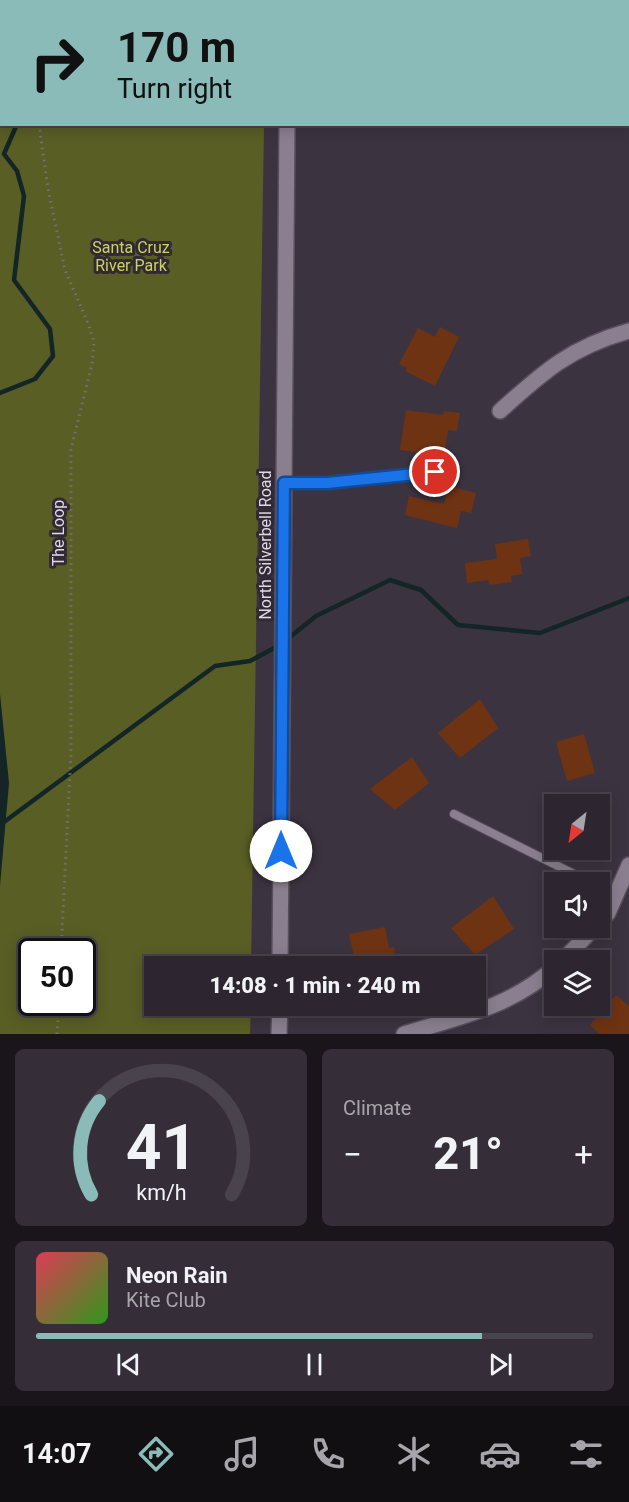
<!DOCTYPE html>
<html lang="en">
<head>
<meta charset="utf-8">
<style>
	:root { --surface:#2d2630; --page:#352e38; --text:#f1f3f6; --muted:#a7a5ab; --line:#48434c; --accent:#8bbbb9 }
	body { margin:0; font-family:Roboto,sans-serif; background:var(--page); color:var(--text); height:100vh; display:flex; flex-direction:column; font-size:22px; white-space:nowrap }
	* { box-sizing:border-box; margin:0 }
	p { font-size:20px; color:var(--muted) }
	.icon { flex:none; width:33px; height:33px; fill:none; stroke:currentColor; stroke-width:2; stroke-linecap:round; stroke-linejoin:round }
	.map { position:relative; height:1034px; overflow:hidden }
	.details { display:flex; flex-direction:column; gap:15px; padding:15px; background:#19151a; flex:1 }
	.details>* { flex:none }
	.top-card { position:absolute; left:0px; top:0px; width:630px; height:126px; box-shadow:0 3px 15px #0003,0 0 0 2px var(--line); background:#8bbbb9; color:#111; overflow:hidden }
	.needle { width:39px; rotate:210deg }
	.fabs { position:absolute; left:544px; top:794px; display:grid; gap:12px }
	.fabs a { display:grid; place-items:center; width:66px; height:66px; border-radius:0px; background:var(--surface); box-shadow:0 3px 15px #0003,0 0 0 2px var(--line); font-size:30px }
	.speed { position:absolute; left:18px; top:938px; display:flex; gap:12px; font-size:30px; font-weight:700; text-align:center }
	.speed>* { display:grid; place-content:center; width:78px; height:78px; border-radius:50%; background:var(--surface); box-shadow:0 3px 15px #0003,0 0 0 2px var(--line); line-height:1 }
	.speed .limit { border:3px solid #111; border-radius:9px; background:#fff; color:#111 }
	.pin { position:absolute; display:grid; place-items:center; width:51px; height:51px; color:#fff; margin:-26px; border:3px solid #fff; border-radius:50%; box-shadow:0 2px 6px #0007 }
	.me { position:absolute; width:66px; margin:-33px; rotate:0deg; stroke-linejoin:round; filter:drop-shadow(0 0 4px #0008) }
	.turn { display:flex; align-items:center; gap:21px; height:126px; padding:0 18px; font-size:27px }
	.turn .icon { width:78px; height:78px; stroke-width:2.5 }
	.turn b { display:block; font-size:42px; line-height:51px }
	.big { font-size:45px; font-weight:800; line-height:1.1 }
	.details .widget { flex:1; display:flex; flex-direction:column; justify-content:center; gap:9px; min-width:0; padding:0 21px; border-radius:9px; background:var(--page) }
	.details .dial { align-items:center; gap:0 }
	.dial svg { height:156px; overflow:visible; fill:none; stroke:var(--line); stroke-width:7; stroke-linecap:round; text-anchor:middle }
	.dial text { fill:var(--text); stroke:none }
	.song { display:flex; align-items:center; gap:18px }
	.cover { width:72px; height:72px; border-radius:9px; background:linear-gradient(135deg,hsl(350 70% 55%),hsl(110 70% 35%)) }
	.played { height:6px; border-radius:3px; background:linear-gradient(90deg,var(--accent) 80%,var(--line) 80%) }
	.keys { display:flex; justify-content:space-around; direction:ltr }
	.heat { display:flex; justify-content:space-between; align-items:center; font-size:33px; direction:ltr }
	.details .tiles { flex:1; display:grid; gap:15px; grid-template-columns:1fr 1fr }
	.widget:last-child { grid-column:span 2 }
	.trip { position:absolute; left:144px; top:956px; width:342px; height:60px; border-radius:0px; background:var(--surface); box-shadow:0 3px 15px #0003,0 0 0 2px var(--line); font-weight:800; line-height:60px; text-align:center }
	.dock { display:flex; height:96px; justify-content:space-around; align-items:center; background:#120f13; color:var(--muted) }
	.dock .icon { width:42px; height:42px }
	.dock .current { color:var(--accent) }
	.dock b { font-size:27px; color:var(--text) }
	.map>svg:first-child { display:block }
</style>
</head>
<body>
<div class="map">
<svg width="629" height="1034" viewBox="0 0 629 1034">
	<rect width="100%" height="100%" fill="#3c3340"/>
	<path fill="#595e25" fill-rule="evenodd" d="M0,0H266L2,2V124L264,125L251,966H154V1005H251L250,1034H0ZM32,951H82V1002H32Z"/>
	<polygon fill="#132526" points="0,694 9,783 0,886"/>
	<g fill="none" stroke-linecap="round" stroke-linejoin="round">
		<g stroke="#132526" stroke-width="4.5">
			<polyline points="154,2 156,0"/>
			<polyline points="2,101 2,103"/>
			<polyline points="0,393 35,379 53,356 50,329 14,280 24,196 17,171 4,154 17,124"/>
			<polyline points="285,641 316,616 390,580 421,590 458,625 540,633 629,598"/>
			<polyline points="0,825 215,666 250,661 278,646"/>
		</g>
	</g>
	<g fill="#6e3312">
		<polygon points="440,327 459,337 435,386 405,371 407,368 399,364 418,328 435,337"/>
		<polygon points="406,410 443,415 444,411 460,413 457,431 448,430 444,456 400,450"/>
		<polygon points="448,486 476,493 471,513 461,511 457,528 405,515 409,496 444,504"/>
		<polygon points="528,539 531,556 520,558 522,574 511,576 512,582 489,585 488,580 467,583 465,563 497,559 495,544"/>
		<polygon points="480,699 498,728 460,758 438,733"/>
		<polygon points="584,734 595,773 567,781 556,742"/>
		<polygon points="412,757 429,783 395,810 370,789"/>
		<polygon points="493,896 514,929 475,955 451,928"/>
		<polygon points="385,927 389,948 394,947 398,966 356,966 349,934"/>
		<polygon points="616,995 629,1006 629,1034 600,1034 590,1025"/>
	</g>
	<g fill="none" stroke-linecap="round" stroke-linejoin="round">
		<defs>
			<g id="lane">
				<polyline points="284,483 327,483 435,472"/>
				<polyline points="454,814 590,882"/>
				<polyline points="600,887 616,895"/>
			</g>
			<g id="street">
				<path d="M500,411C543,372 571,347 629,331"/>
				<polyline points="600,922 608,913 629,865"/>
				<polyline points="563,960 595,927"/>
				<path d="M404,1034C459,1017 511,1007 555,967"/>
			</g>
			<g id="secondary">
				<polyline points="288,2 288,0"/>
				<polyline points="280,966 287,124"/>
				<polyline points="279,1034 280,1005"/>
			</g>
		</defs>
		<use href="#lane" stroke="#584f5b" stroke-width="10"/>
		<use href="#street" stroke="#584f5b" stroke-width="18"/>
		<use href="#secondary" stroke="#584f5b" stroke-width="18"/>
		<g stroke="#776f7b" stroke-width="3" stroke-dasharray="1.5 4.5" stroke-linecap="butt">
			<polyline points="0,67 2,67"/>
			<polyline points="39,124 48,189 65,270 88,323 94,342 92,364 71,449 71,753 61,951"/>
			<polyline points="57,1034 59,1002"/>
		</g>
		<use href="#lane" stroke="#8a7f8f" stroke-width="8"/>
		<use href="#street" stroke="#8a7f8f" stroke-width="15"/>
		<use href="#secondary" stroke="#8a7f8f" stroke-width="15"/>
	</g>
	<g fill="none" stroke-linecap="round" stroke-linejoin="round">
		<defs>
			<polyline id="route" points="281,851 284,483 327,483 435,472"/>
		</defs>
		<use href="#route" stroke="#114b97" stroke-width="15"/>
		<use href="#route" stroke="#1a73e8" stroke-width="10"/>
	</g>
	<g text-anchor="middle" stroke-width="6" stroke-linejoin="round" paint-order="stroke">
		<g font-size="16" fill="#cad558" stroke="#322936">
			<text x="131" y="253">Santa Cruz<tspan x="131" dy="18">River Park</tspan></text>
		</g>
		<g font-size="16" fill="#dfd9e2" stroke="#322936">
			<text transform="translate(58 533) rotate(-90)" y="6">The Loop</text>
			<text transform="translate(265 545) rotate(-90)" y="6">North Silverbell Road</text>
		</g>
	</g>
</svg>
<div class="fabs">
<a><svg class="needle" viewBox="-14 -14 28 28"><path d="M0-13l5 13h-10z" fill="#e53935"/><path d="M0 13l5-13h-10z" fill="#a7a5ab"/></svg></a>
<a><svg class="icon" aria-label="sound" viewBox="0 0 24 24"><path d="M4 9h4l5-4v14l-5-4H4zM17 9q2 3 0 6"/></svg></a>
<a><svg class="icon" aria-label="layers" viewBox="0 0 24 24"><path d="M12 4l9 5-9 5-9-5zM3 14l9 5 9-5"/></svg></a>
</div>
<div class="speed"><div class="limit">50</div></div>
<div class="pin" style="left:435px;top:472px;background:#d93025"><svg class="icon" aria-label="arrive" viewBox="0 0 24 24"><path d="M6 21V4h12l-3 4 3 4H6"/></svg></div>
<svg class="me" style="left:281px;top:851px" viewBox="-20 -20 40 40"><circle r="19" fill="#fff"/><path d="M0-13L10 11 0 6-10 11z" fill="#1a73e8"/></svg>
<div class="trip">14:08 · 1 min · 240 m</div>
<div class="top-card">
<div class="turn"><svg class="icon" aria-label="right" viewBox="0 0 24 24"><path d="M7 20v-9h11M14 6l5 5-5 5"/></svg><div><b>170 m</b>Turn right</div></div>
</div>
</div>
<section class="details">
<div class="tiles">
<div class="widget dial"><svg viewBox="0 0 100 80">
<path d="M14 69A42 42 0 1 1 86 69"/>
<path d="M14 69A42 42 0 0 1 18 21" stroke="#8bbbb9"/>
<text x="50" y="56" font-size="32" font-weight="700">41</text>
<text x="50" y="72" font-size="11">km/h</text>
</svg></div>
<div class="widget"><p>Climate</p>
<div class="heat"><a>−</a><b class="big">21°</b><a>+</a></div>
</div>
<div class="widget">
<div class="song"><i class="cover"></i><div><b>Neon Rain</b><p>Kite Club</p></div></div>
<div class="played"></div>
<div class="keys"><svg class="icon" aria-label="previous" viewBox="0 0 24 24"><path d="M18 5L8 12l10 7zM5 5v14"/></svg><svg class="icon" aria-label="pause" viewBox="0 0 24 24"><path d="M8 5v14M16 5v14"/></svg><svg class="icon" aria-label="next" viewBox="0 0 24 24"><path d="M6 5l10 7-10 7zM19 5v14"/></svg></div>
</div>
</div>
</section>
<nav class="dock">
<b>14:07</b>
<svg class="icon current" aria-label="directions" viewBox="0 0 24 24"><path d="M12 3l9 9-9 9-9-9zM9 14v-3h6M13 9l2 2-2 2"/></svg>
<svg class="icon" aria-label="music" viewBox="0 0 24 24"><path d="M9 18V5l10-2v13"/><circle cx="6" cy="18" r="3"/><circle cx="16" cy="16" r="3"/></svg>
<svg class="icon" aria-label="phone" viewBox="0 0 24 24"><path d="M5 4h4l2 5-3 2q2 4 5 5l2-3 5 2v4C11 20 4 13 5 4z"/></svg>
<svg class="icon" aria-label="climate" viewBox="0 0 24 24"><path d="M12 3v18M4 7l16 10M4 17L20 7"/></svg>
<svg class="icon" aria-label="car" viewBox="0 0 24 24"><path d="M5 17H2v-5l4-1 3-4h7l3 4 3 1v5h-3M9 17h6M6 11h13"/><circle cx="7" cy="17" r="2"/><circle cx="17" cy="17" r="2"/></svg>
<svg class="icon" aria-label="filters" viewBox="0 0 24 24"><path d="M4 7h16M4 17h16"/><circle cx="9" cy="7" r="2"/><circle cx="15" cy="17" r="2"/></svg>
</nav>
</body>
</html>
